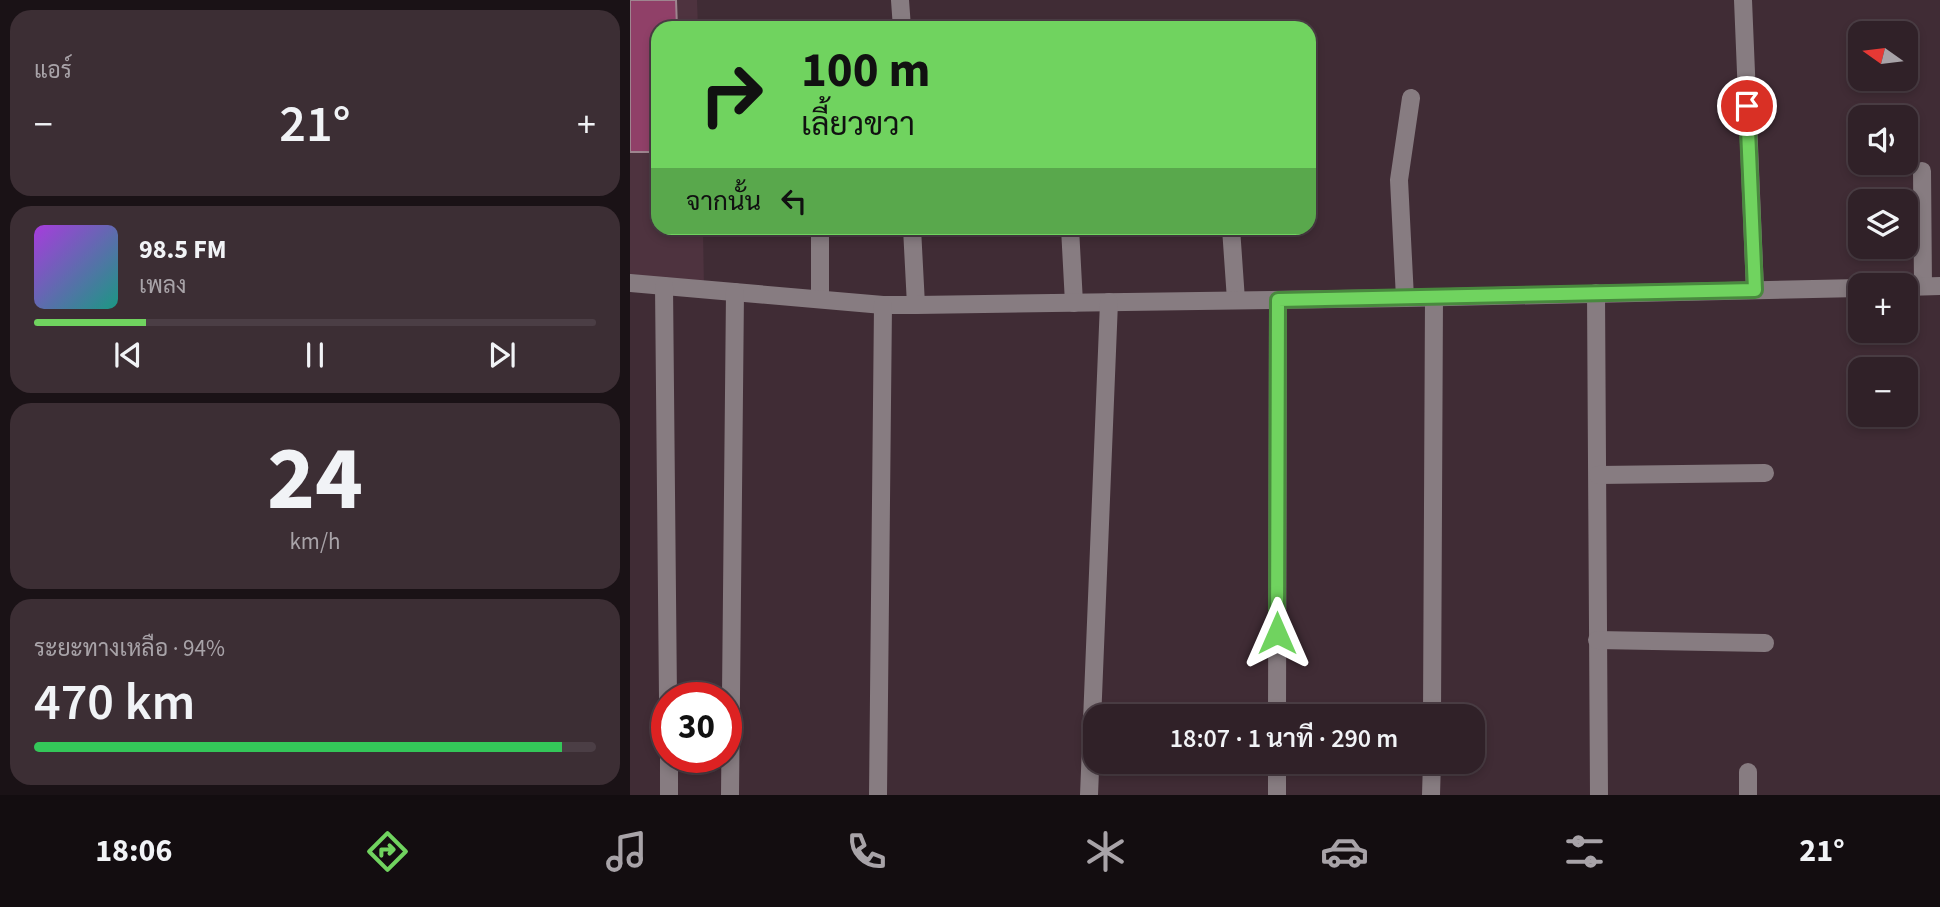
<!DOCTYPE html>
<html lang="th">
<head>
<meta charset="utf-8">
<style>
	:root { --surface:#302128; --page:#3c2e34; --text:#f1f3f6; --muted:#a8a3a8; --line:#4b3e45; --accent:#70d35f }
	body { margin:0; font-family:"Source Sans 3",Sarabun,sans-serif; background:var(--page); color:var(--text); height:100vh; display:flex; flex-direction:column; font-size:26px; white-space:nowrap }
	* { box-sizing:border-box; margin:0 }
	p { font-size:23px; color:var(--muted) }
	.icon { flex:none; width:38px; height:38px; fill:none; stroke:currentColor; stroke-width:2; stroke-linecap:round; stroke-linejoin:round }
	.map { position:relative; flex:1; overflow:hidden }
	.sheet { display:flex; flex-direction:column; gap:10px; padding:10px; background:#1a1216; width:630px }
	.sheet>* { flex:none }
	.banner { position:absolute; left:21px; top:21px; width:665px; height:214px; border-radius:21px; box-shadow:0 4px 10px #0003,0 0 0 2px var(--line); background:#70d35f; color:#111; overflow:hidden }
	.needle { width:46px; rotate:284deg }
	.buttons { position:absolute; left:1218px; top:21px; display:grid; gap:14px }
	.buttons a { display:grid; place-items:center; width:70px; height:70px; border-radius:14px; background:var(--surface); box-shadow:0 4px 10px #0003,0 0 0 2px var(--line); font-size:35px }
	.speed { position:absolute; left:21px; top:682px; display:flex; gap:14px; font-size:35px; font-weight:700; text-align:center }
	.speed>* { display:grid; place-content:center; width:91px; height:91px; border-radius:50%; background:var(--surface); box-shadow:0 4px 10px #0003,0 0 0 2px var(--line); line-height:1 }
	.speed .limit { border:10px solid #d22; background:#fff; color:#111 }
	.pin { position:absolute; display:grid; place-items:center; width:60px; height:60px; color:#fff; margin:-30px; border:4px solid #fff; border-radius:50%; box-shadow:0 2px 7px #0007 }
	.me { position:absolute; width:77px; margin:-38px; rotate:0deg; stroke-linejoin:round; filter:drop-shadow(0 0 5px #0008) }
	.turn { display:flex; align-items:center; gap:24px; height:147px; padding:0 35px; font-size:32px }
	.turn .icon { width:91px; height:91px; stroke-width:2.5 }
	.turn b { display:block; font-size:49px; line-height:60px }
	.then { display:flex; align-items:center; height:66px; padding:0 35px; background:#0003; gap:14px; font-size:26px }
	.big { font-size:52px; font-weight:600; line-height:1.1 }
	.sheet .widget { flex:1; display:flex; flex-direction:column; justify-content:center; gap:10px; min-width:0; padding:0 24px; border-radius:21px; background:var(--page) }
	.sheet .dial { align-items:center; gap:0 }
	.dial b { font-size:91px; line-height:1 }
	.song { display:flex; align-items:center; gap:21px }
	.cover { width:84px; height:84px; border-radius:10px; background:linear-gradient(135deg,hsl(280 70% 55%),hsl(170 70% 35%)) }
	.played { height:7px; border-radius:4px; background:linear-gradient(90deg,var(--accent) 20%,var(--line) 20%) }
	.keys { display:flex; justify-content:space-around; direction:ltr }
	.heat { display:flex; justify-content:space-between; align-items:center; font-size:38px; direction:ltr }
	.charge { height:10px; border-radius:5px; background:linear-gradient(90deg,#34c759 94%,var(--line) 0) }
	.trip { position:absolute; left:453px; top:704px; width:402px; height:70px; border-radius:21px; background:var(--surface); box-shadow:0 4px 10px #0003,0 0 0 2px var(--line); font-weight:600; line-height:70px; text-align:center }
	.tabs { display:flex; height:112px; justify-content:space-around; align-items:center; background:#130d10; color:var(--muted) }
	.tabs .icon { width:49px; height:49px }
	.tabs .on { color:var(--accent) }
	.tabs b { font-size:32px; color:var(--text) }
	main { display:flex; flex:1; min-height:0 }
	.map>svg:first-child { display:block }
</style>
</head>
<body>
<main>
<section class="sheet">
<div class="widget"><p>แอร์</p>
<div class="heat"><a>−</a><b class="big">21°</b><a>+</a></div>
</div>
<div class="widget">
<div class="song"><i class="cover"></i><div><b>98.5 FM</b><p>เพลง</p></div></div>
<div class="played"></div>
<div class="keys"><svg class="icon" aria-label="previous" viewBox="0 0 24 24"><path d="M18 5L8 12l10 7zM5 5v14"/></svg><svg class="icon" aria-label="pause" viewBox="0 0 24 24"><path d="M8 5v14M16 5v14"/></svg><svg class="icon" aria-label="next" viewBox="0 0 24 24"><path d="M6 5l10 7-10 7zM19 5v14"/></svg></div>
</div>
<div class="widget dial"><b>24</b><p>km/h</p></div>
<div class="widget"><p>ระยะทางเหลือ · 94%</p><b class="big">470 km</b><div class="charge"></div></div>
</section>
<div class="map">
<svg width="1310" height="795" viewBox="0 0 1310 795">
	<rect width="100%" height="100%" fill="#402c35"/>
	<polygon fill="#4e333f" points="0,0 67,0 68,28 28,28 28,228 73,228 74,290 0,283"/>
	<polygon fill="#904068" stroke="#9e858f" stroke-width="2" points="0,0 46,0 47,28 28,28 28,152 0,152"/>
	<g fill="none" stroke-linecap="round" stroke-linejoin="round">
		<g stroke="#877c81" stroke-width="18">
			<polyline points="270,0 272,28"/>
			<polyline points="1113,0 1125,290"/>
			<polyline points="1292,171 1293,286"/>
			<polyline points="190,228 190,299"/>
			<polyline points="282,228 286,305"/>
			<polyline points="440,228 444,303"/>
			<polyline points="601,228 606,300"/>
			<polyline points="0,283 253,305 286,305 775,298 1230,288"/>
			<polyline points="34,286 38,698"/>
			<polyline points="1276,287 1310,286"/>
			<polyline points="966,293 969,795"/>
			<polyline points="775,298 769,180 781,98"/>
			<polyline points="968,475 1135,473"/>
			<polyline points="967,640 1135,643"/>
			<polyline points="647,716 648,300"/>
			<polyline points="802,716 804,297"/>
			<polyline points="39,758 39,795"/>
			<polyline points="100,795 105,292"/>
			<polyline points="248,795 253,305"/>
			<polyline points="459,795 479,302"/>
			<polyline points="647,795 647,761"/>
			<polyline points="801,795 802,761"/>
			<polyline points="1118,795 1118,772"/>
		</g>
	</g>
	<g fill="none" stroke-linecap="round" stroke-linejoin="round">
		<defs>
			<polyline id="route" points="647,633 648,300 1125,290 1117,106"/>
		</defs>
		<use href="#route" stroke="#49893e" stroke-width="18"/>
		<use href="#route" stroke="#70d35f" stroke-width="12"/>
	</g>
</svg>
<div class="buttons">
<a><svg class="needle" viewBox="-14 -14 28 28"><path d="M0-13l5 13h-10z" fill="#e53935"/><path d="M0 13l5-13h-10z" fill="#a8a3a8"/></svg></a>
<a><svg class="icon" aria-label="sound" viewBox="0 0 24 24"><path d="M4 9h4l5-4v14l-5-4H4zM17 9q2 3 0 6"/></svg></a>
<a><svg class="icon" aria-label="layers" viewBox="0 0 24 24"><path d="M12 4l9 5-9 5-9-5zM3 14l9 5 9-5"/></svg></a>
<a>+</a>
<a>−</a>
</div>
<div class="speed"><div class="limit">30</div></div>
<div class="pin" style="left:1117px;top:106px;background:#d93025"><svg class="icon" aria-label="arrive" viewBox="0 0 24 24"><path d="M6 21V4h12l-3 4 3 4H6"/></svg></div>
<svg class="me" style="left:647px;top:633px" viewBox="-20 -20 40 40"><path d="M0-17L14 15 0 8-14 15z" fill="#70d35f" stroke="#fff" stroke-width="4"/></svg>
<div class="trip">18:07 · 1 นาที · 290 m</div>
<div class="banner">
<div class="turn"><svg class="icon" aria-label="right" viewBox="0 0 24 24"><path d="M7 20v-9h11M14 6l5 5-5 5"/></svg><div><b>100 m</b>เลี้ยวขวา</div></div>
<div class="then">จากนั้น<svg class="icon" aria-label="left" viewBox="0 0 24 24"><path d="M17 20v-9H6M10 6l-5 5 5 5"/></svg></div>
</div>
</div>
</main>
<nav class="tabs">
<b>18:06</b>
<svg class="icon on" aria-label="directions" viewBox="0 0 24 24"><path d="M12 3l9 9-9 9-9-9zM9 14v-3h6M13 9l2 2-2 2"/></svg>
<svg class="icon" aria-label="music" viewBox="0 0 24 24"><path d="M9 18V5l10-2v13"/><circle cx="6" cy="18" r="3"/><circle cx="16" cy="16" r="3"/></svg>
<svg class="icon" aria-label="phone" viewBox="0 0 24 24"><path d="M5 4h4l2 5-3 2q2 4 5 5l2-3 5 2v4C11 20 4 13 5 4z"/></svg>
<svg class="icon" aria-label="climate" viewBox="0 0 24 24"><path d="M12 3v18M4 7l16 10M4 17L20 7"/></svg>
<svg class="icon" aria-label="car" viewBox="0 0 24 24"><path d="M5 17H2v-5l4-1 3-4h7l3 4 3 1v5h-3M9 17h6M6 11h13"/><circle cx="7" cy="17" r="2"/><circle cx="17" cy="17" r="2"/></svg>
<svg class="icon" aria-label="filters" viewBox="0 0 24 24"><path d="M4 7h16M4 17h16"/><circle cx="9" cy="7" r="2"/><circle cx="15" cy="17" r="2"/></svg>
<b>21°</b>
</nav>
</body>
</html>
